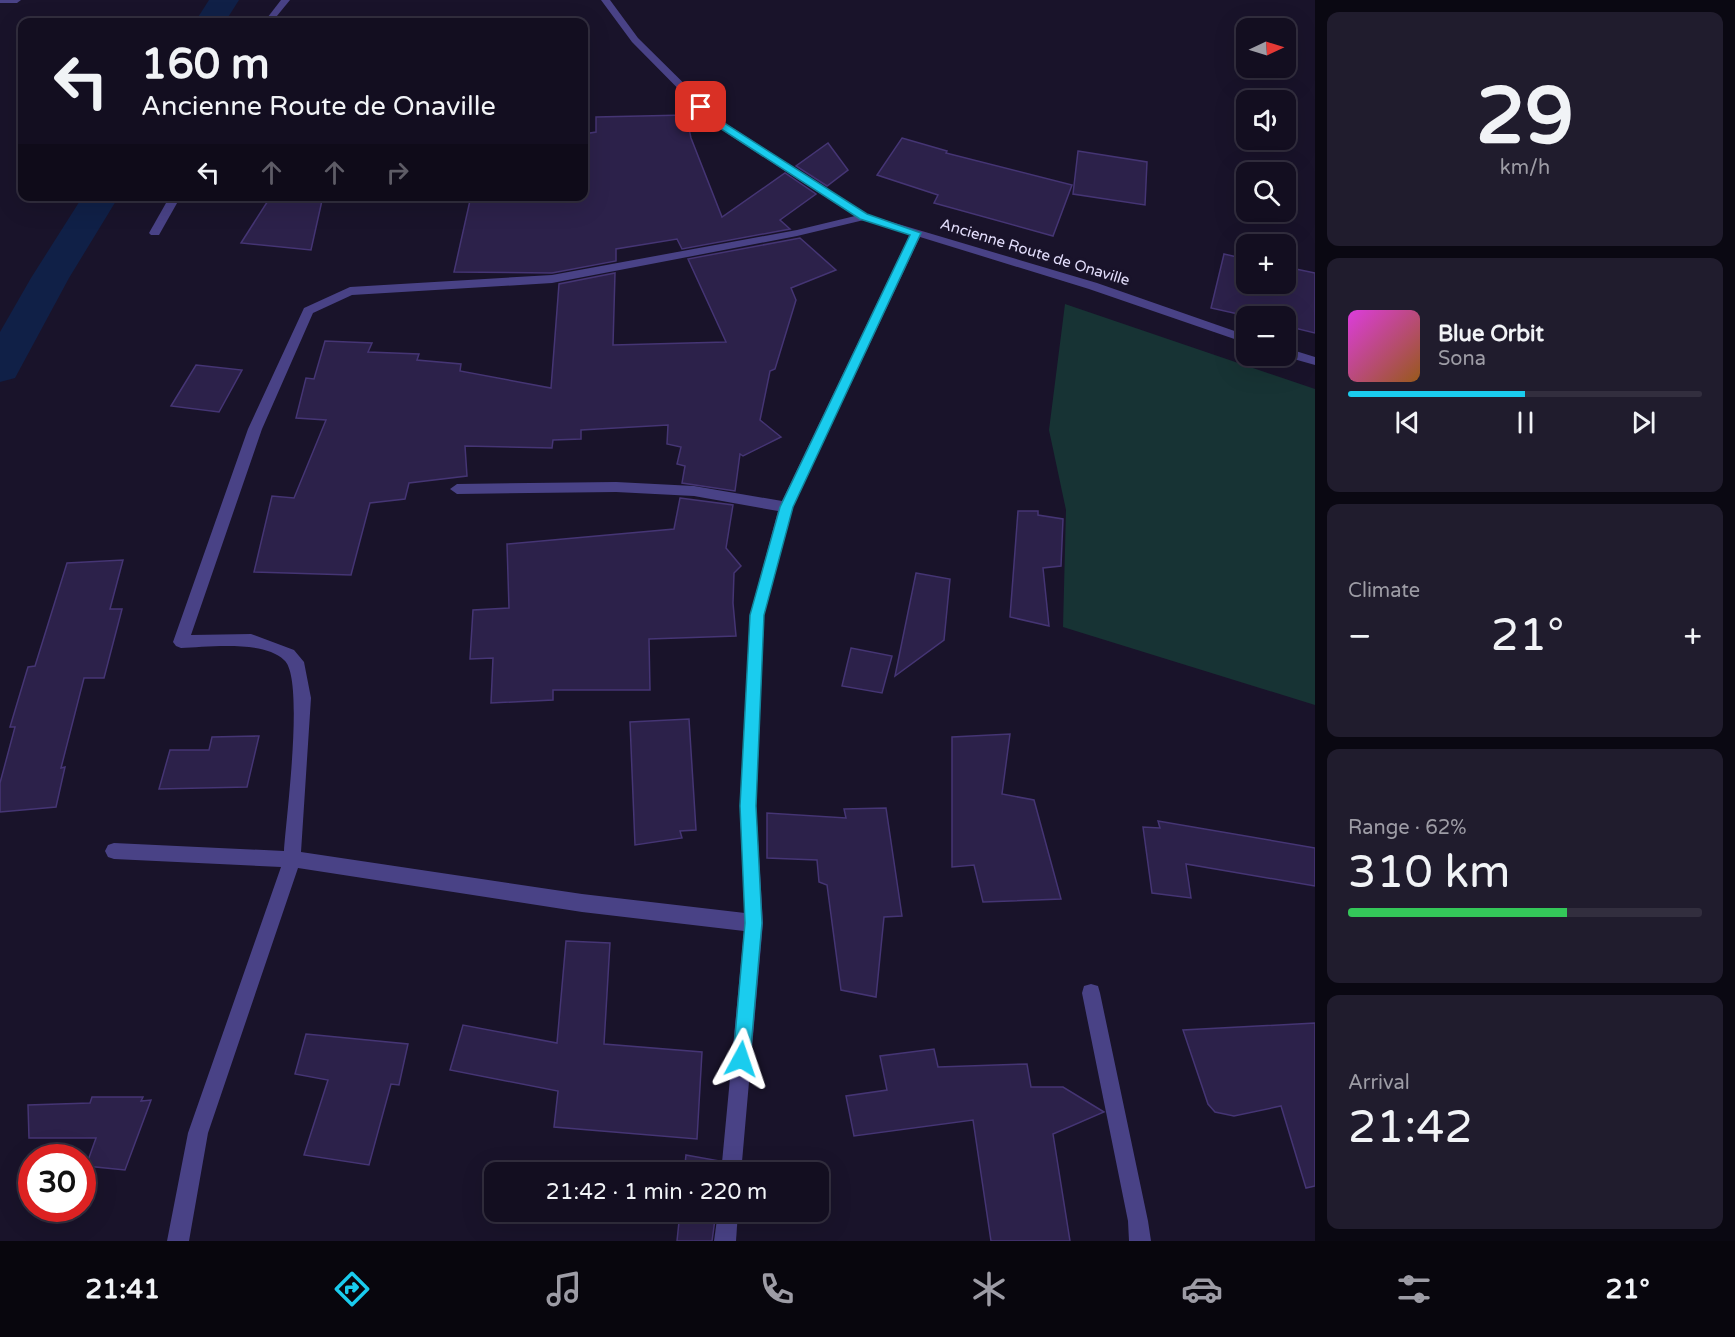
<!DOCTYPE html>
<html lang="en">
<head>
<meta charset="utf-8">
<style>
	:root { --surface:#130e20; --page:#201c2d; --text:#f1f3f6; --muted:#9d9ca5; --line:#322e3e; --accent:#1accee }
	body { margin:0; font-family:"Varela Round",sans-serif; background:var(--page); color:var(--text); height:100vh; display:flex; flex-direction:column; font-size:22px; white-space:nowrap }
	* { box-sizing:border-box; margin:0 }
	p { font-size:20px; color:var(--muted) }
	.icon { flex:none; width:33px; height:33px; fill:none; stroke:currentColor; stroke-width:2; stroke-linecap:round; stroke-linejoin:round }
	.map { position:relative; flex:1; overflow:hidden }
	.sheet { display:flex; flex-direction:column; gap:12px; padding:12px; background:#0a0812; width:420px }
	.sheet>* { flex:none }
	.guide { position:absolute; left:18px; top:18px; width:570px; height:183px; border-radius:12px; box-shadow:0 6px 24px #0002,0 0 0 2px var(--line); background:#130e20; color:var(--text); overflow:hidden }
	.needle { width:39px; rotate:86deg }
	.buttons { position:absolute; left:1236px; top:18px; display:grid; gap:12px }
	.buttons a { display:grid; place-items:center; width:60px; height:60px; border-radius:12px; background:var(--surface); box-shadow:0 6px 24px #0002,0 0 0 2px var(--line); font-size:30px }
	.speed { position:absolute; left:18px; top:1144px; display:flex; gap:12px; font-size:30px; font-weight:700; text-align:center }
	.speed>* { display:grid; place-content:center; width:78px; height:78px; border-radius:50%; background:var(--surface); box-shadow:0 6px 24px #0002,0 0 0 2px var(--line); line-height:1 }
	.speed .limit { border:9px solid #d22; background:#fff; color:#111 }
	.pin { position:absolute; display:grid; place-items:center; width:51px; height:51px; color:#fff; margin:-26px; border-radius:12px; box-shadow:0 3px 9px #0006 }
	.me { position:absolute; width:66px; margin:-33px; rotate:5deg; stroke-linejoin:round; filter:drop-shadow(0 0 4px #0008) }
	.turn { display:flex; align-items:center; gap:21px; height:126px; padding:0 24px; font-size:27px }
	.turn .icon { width:78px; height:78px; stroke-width:2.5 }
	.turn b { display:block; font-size:42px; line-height:51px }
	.lanes { display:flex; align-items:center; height:57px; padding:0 24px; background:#0003; justify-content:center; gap:30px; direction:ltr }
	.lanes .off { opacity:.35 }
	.big { font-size:45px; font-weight:600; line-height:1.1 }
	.sheet .widget { flex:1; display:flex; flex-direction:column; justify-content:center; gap:9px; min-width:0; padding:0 21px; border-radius:12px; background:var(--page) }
	.sheet .dial { align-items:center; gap:0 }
	.dial b { font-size:78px; line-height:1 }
	.song { display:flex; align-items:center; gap:18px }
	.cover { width:72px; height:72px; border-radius:9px; background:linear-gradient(135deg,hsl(300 70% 55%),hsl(30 70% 35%)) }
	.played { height:6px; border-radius:3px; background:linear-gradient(90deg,var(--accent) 50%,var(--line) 50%) }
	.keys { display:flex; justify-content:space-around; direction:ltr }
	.heat { display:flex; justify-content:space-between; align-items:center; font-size:33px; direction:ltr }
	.charge { height:9px; border-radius:4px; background:linear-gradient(90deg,#34c759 62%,var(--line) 0) }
	.trip { position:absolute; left:484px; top:1162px; width:345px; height:60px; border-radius:12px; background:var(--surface); box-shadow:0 6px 24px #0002,0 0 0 2px var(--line); font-weight:600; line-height:60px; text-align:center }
	.tabs { display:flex; height:96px; justify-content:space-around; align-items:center; background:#08060d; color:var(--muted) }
	.tabs .icon { width:42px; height:42px }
	.tabs .selected { color:var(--accent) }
	.tabs b { font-size:27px; color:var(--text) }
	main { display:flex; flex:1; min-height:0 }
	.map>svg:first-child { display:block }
</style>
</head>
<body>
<main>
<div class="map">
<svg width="1315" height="1241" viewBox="0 0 1315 1241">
	<rect width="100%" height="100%" fill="#19132a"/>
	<polygon fill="#173334" points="1065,304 1315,389 1315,705 1063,627 1066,510 1049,430"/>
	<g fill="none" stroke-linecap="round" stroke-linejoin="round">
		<g fill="#102047" fill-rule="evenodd">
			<polygon points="209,0 239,0 225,22 195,22"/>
			<polygon points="83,196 119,196 69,278 15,378 0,382 0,332 31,278"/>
		</g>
	</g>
	<g fill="#2c214a" stroke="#453574" stroke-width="1.5">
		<polygon points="686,115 691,138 722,217 785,173 816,194 780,220 790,229 682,249 677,239 616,249 616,261 552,273 454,272 471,196 584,196 584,134 596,132 596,117"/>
		<polygon points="902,138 947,151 946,153 1072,185 1053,236 934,203 938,195 877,175"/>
		<polygon points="828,143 848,170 827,186 796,166"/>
		<polygon points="1078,151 1147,162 1145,205 1073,194"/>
		<polygon points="271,196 323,196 311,250 241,243"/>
		<polygon points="800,238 836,270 791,288 796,300 775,369 770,371 760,420 781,437 743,456 740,454 735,491 682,483 685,466 677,464 681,447 667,444 668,425 581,430 581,439 553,440 552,448 465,446 467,476 409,483 405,499 370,503 351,575 254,572 272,496 294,498 326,420 296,418 306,378 314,379 325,341 372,343 368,352 419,354 417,360 461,364 460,371 551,388 559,284 615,273 613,345 726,342 688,259"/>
		<polygon points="1224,254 1246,259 1246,284 1286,284 1286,267 1315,273 1315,333 1286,326 1286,316 1247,316 1211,308"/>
		<polygon points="196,365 242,370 219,412 171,406"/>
		<polygon points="680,498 733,505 726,548 741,566 734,573 733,603 736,636 649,639 650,690 553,690 553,700 491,703 493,658 470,659 473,610 509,608 507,544 674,529"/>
		<polygon points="1018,511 1038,511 1038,515 1063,519 1061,566 1043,568 1049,626 1010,617"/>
		<polygon points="123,560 110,609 122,609 104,678 84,678 61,768 65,767 56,807 0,812 0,783 15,727 10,727 28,667 35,666 67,563"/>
		<polygon points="916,573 950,579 944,640 895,676"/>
		<polygon points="851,648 892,656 882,693 842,686"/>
		<polygon points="689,719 696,830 680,831 682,838 635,845 630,722"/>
		<polygon points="1010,734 1002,794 1034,800 1061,899 983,902 974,865 952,867 952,737"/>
		<polygon points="259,736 247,787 159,789 170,750 209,750 212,737"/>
		<polygon points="886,808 902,916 884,917 876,997 841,990 827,885 819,882 817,860 767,858 767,813 846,818 844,809"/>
		<polygon points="1158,821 1315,848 1315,886 1186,864 1191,898 1152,893 1143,827 1160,828"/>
		<polygon points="566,941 610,943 604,1044 702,1052 697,1139 554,1127 558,1091 450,1070 463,1025 557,1043"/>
		<polygon points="1315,1023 1315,1186 1306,1188 1281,1106 1234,1116 1215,1112 1208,1104 1183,1030"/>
		<polygon points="306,1034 408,1044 399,1085 391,1084 369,1165 304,1155 328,1080 295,1074"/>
		<polygon points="934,1049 938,1067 1027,1064 1031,1087 1063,1087 1104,1112 1053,1134 1070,1241 991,1241 973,1120 854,1136 846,1096 887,1090 880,1056"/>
		<polygon points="92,1097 143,1097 141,1101 151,1100 125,1170 86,1166 96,1138 29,1138 28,1105 90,1103"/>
		<polygon points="686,1155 720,1161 719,1173 684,1173"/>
		<polygon points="680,1212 716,1212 712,1241 677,1241"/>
	</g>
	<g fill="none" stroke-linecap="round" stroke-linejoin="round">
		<g fill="#494286" fill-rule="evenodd">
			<polygon points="0,0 21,0 17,3 0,3"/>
			<polygon points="281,0 290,0 272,22 264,22"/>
			<path d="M601,0H610L638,38L722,121L868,215L1097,283L1246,335V343L1089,289L920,237L793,507L764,615L756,806L763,923L741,1173H721L744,931L582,912L298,868L208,1133L189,1241H167L188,1133L281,867L114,859L108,857L105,851L108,845L114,843L284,851C286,818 305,677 284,660C263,640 208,647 181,648L176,646L173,642L248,429L304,308L350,287L552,275L797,230L855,216L714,125L632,42ZM864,220L910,234L782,501L694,486L616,482L457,484L450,489L457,494L616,492L694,496L778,511L750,615L740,806L745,913L582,894L301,852L311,698L304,662L294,650L251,634L191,635L262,429L313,313L352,295L552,283L797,236Z"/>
			<polygon points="170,196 181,196 159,235 151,235 149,233"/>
			<polygon points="1286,348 1315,357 1315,365 1283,356 1286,356"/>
			<polygon points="1091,984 1098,986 1100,993 1148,1221 1151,1241 1129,1241 1128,1221 1082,993 1084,986"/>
			<polygon points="718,1212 738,1212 736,1241 714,1241"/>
		</g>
	</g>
	<polygon fill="#1accee" stroke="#11859b" stroke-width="1.5" points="698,105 704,105 721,121 867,214 921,233 793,507 764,615 756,806 762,923 750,1059 748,1066 741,1068 735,1066 733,1059 745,923 740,806 750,615 780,507 910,235 860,219 715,125 698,109"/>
	<g text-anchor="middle" stroke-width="6" stroke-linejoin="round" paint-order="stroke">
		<g font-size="15" fill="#e4dffd" stroke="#19132a">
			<text transform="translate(1035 252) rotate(17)" y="5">Ancienne Route de Onaville</text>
		</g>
	</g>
</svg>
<div class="buttons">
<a><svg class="needle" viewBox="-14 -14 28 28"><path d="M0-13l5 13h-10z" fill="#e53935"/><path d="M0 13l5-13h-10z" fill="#9d9ca5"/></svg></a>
<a><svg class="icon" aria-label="sound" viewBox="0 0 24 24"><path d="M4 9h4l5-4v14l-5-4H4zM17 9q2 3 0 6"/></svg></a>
<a><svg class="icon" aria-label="search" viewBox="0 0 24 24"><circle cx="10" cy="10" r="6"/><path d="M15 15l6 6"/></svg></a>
<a>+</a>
<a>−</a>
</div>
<div class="speed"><div class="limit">30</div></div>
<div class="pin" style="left:701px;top:107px;background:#d93025"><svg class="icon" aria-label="arrive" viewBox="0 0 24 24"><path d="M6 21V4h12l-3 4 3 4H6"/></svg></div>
<svg class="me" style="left:741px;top:1059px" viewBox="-20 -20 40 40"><path d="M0-17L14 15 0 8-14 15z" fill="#1accee" stroke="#fff" stroke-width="4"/></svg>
<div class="trip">21:42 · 1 min · 220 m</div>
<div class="guide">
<div class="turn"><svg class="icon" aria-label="left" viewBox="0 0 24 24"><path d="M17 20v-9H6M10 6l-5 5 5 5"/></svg><div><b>160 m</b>Ancienne Route de Onaville</div></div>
<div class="lanes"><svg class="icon" aria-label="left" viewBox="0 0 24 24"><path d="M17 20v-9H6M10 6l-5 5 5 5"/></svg><svg class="icon off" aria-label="ahead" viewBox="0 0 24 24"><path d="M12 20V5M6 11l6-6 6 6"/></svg><svg class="icon off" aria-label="ahead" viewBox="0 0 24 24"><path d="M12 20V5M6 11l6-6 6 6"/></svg><svg class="icon off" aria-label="right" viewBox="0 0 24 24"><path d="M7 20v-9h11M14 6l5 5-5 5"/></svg></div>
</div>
</div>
<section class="sheet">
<div class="widget dial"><b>29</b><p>km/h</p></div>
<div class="widget">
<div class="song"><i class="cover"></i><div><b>Blue Orbit</b><p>Sona</p></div></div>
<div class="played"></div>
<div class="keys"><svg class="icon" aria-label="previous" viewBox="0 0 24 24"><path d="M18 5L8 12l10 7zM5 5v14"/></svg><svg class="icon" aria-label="pause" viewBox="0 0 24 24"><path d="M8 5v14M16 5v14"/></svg><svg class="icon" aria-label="next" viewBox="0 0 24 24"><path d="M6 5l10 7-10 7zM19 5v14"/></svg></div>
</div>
<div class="widget"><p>Climate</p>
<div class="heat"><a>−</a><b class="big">21°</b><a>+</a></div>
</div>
<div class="widget"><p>Range · 62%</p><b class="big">310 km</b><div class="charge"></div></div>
<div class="widget"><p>Arrival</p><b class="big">21:42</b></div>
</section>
</main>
<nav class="tabs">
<b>21:41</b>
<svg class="icon selected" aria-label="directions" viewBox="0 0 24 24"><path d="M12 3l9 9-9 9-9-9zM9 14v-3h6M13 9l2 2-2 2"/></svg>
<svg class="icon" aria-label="music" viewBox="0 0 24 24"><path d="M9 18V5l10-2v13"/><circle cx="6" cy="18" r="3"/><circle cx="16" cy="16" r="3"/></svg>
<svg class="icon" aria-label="phone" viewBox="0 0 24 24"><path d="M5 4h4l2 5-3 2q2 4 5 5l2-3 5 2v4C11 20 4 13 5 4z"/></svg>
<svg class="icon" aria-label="climate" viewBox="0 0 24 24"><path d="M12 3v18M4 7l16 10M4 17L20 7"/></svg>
<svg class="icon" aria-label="car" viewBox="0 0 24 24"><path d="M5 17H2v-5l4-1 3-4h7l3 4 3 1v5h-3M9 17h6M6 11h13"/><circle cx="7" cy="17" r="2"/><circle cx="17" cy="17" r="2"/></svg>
<svg class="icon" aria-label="filters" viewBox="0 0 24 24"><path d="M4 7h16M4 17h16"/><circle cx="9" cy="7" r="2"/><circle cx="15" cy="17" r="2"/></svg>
<b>21°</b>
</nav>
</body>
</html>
